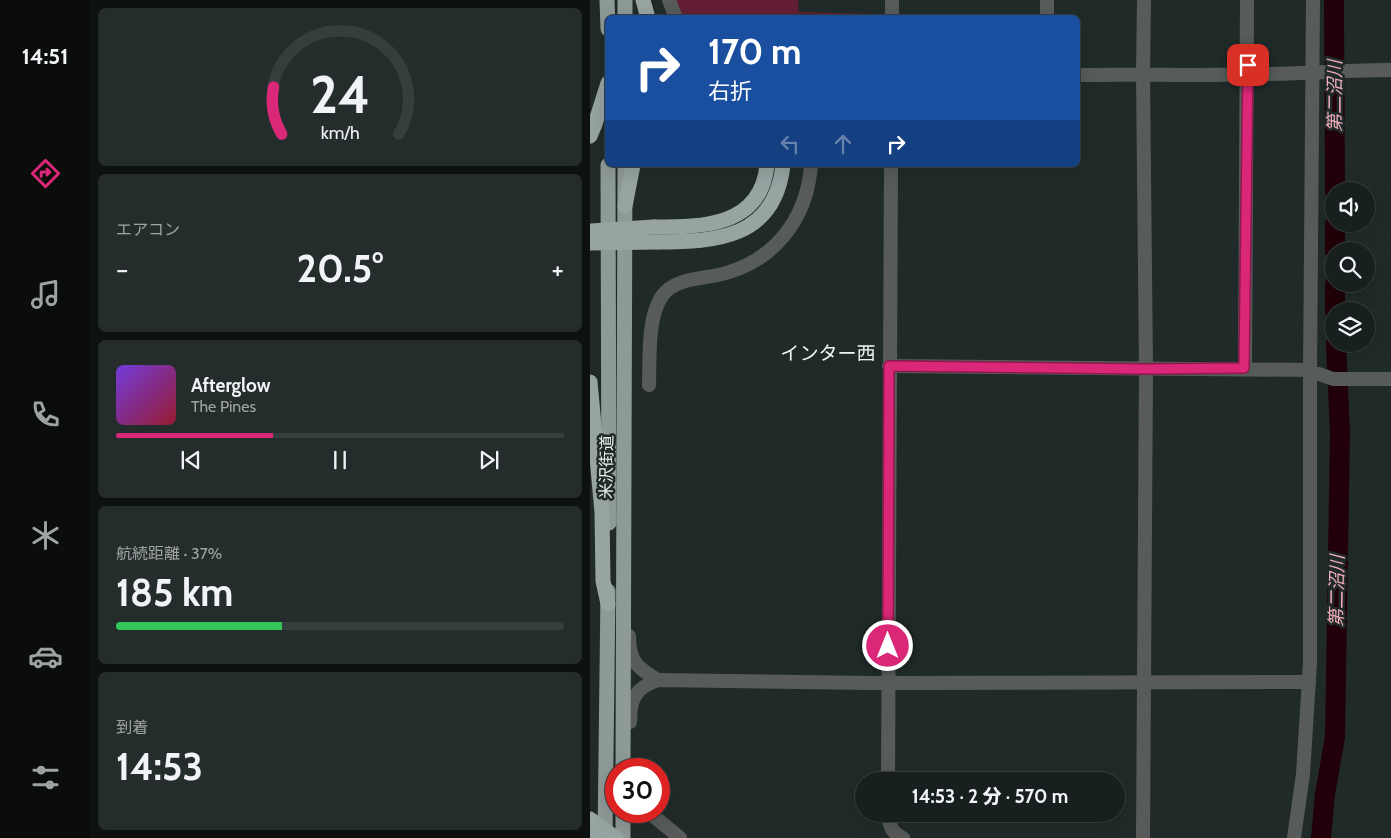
<!DOCTYPE html>
<html lang="ja">
<head>
<meta charset="utf-8">
<style>
	:root { --surface:#18201f; --page:#252d2c; --text:#f1f3f6; --muted:#9fa3a4; --line:#363e3d; --accent:#db2777 }
	body { margin:0; font-family:Cabin,"Noto Sans JP",sans-serif; background:var(--page); color:var(--text); height:100vh; display:flex; flex-direction:column; font-size:19px; white-space:nowrap }
	* { box-sizing:border-box; margin:0 }
	p { font-size:16px; color:var(--muted) }
	.icon { flex:none; width:28px; height:28px; fill:none; stroke:currentColor; stroke-width:2; stroke-linecap:round; stroke-linejoin:round }
	.map { position:relative; flex:1; overflow:hidden }
	.drawer { display:flex; flex-direction:column; gap:8px; padding:8px; background:#0d1211; width:500px }
	.drawer>* { flex:none }
	.guide { position:absolute; left:15px; top:15px; width:475px; height:152px; border-radius:8px; box-shadow:0 5px 20px #0002,0 0 0 1px var(--line); background:#1a4fa0; color:#fff; overflow:hidden }
	.tools { position:absolute; left:735px; top:182px; display:grid; gap:10px }
	.tools a { display:grid; place-items:center; width:50px; height:50px; border-radius:50%; background:var(--surface); box-shadow:0 5px 20px #0002,0 0 0 1px var(--line); font-size:25px }
	.speed { position:absolute; left:15px; top:758px; display:flex; gap:10px; font-size:25px; font-weight:700; text-align:center }
	.speed>* { display:grid; place-content:center; width:65px; height:65px; border-radius:50%; background:var(--surface); box-shadow:0 5px 20px #0002,0 0 0 1px var(--line); line-height:1 }
	.speed .limit { border:8px solid #d22; background:#fff; color:#111 }
	.pin { position:absolute; display:grid; place-items:center; width:42px; height:42px; color:#fff; margin:-21px; border-radius:10px; box-shadow:0 2px 8px #0006 }
	.me { position:absolute; width:55px; margin:-28px; rotate:0deg; stroke-linejoin:round; filter:drop-shadow(0 0 4px #0008) }
	.turn { display:flex; align-items:center; gap:18px; height:105px; padding:0 20px; font-size:22px }
	.turn .icon { width:65px; height:65px; stroke-width:2.5 }
	.turn b { display:block; font-size:35px; line-height:42px }
	.lanes { display:flex; align-items:center; height:48px; padding:0 20px; background:#0003; justify-content:center; gap:25px; direction:ltr }
	.lanes .off { opacity:.35 }
	.big { font-size:38px; font-weight:800; line-height:1.1 }
	.drawer .widget { flex:1; display:flex; flex-direction:column; justify-content:center; gap:8px; min-width:0; padding:0 18px; border-radius:8px; background:var(--page) }
	.drawer .dial { align-items:center; gap:0 }
	.dial svg { height:130px; overflow:visible; fill:none; stroke:var(--line); stroke-width:7; stroke-linecap:round; text-anchor:middle }
	.dial text { fill:var(--text); stroke:none }
	.song { display:flex; align-items:center; gap:15px }
	.cover { width:60px; height:60px; border-radius:8px; background:linear-gradient(135deg,hsl(260 70% 55%),hsl(350 70% 35%)) }
	.played { height:5px; border-radius:2px; background:linear-gradient(90deg,var(--accent) 35%,var(--line) 35%) }
	.keys { display:flex; justify-content:space-around; direction:ltr }
	.heat { display:flex; justify-content:space-between; align-items:center; font-size:28px; direction:ltr }
	.charge { height:8px; border-radius:4px; background:linear-gradient(90deg,#34c759 37%,var(--line) 0) }
	.trip { position:absolute; left:265px; top:772px; width:270px; height:50px; border-radius:25px; background:var(--surface); box-shadow:0 5px 20px #0002,0 0 0 1px var(--line); font-weight:800; line-height:50px; text-align:center }
	main { display:flex; flex:1; min-height:0 }
	.tab-bar { display:flex; flex-direction:column; width:90px; justify-content:space-around; align-items:center; background:#0a0d0c; color:var(--muted) }
	.tab-bar .icon { width:35px; height:35px }
	.tab-bar .active { color:var(--accent) }
	.tab-bar b { font-size:22px; color:var(--text) }
	.map>svg:first-child { display:block }
</style>
</head>
<body>
<main>
<nav class="tab-bar">
<b>14:51</b>
<svg class="icon active" aria-label="directions" viewBox="0 0 24 24"><path d="M12 3l9 9-9 9-9-9zM9 14v-3h6M13 9l2 2-2 2"/></svg>
<svg class="icon" aria-label="music" viewBox="0 0 24 24"><path d="M9 18V5l10-2v13"/><circle cx="6" cy="18" r="3"/><circle cx="16" cy="16" r="3"/></svg>
<svg class="icon" aria-label="phone" viewBox="0 0 24 24"><path d="M5 4h4l2 5-3 2q2 4 5 5l2-3 5 2v4C11 20 4 13 5 4z"/></svg>
<svg class="icon" aria-label="climate" viewBox="0 0 24 24"><path d="M12 3v18M4 7l16 10M4 17L20 7"/></svg>
<svg class="icon" aria-label="car" viewBox="0 0 24 24"><path d="M5 17H2v-5l4-1 3-4h7l3 4 3 1v5h-3M9 17h6M6 11h13"/><circle cx="7" cy="17" r="2"/><circle cx="17" cy="17" r="2"/></svg>
<svg class="icon" aria-label="filters" viewBox="0 0 24 24"><path d="M4 7h16M4 17h16"/><circle cx="9" cy="7" r="2"/><circle cx="15" cy="17" r="2"/></svg>
</nav>
<section class="drawer">
<div class="widget dial"><svg viewBox="0 0 100 80">
<path d="M14 69A42 42 0 1 1 86 69"/>
<path d="M14 69A42 42 0 0 1 9 40" stroke="#db2777"/>
<text x="50" y="56" font-size="32" font-weight="700">24</text>
<text x="50" y="72" font-size="11">km/h</text>
</svg></div>
<div class="widget"><p>エアコン</p>
<div class="heat"><a>−</a><b class="big">20.5°</b><a>+</a></div>
</div>
<div class="widget">
<div class="song"><i class="cover"></i><div><b>Afterglow</b><p>The Pines</p></div></div>
<div class="played"></div>
<div class="keys"><svg class="icon" aria-label="previous" viewBox="0 0 24 24"><path d="M18 5L8 12l10 7zM5 5v14"/></svg><svg class="icon" aria-label="pause" viewBox="0 0 24 24"><path d="M8 5v14M16 5v14"/></svg><svg class="icon" aria-label="next" viewBox="0 0 24 24"><path d="M6 5l10 7-10 7zM19 5v14"/></svg></div>
</div>
<div class="widget"><p>航続距離 · 37%</p><b class="big">185 km</b><div class="charge"></div></div>
<div class="widget"><p>到着</p><b class="big">14:53</b></div>
</section>
<div class="map">
<svg width="801" height="838" viewBox="0 0 801 838">
	<rect width="100%" height="100%" fill="#202b29"/>
	<polygon fill="#631e34" points="75,0 208,0 209,12 286,14 286,17 82,17"/>
	<g fill="none" stroke-linecap="round" stroke-linejoin="round">
		<g stroke="#210009" stroke-width="20">
			<polyline points="744,0 745,191"/>
			<polyline points="745,251 745,224"/>
			<polyline points="745,284 745,311"/>
			<polyline points="731,838 735,794 745,737 750,432 746,344"/>
		</g>
		<g stroke="#575c5b" stroke-width="14">
			<polyline points="79,0 86,18"/>
			<polyline points="457,0 457,18"/>
			<polyline points="302,18 302,0"/>
			<path d="M488,75C549,74 610,76 671,74C715,74 758,70 801,70"/>
			<polyline points="299,366 720,370"/>
			<polyline points="655,368 657,0"/>
			<polyline points="720,375 729,374 743,379 801,379"/>
			<path d="M59,385C60,358 57,318 72,296C84,279 109,279 128,275C183,263 217,220 221,165"/>
			<path d="M39,636C39,661 47,668 68,680"/>
			<path d="M40,722C40,699 45,688 68,680L281,683L719,682"/>
			<polyline points="298,781 301,165"/>
			<polyline points="61,814 90,838"/>
			<path d="M298,814C299,826 302,833 313,838"/>
			<polyline points="553,838 556,369 553,75 554,0"/>
			<polyline points="704,838 713,774 720,663 720,375 723,0"/>
		</g>
		<g stroke="#8e9a98" stroke-width="15">
			<polyline points="17,0 18,29"/>
			<polyline points="35,18 35,0"/>
			<polyline points="18,165 19,523"/>
			<polyline points="33,769 35,165"/>
			<polyline points="33,811 33,838"/>
			<polyline points="15,838 18,591"/>
		</g>
		<g stroke="#97a4a2" stroke-width="15">
			<polyline points="53,0 58,18"/>
			<polyline points="0,136 5,124 18,83"/>
			<polyline points="35,206 43,165"/>
			<path d="M64,227C112,227 171,227 177,165"/>
			<path d="M67,242C127,242 185,238 193,165"/>
			<polyline points="0,382 12,512 13,581 18,604"/>
			<polyline points="0,836 3,838"/>
		</g>
		<g stroke="#97a4a2" stroke-width="15">
			<polyline points="0,231 64,227"/>
			<polyline points="0,243 67,242"/>
			<polyline points="0,819 26,838"/>
		</g>
	</g>
	<g fill="none" stroke-linecap="round" stroke-linejoin="round">
		<defs>
			<polyline id="route" points="298,646 299,366 556,369 654,368 658,65"/>
		</defs>
		<use href="#route" stroke="#8e194d" stroke-width="12"/>
		<use href="#route" stroke="#db2777" stroke-width="9"/>
	</g>
	<g text-anchor="middle" stroke-width="5" stroke-linejoin="round" paint-order="stroke">
		<g font-size="16" fill="#edf4f3" stroke="#202b29">
			<text transform="translate(16 467) rotate(-89)" y="6">米沢街道</text>
		</g>
		<g font-size="18" font-style="italic" fill="#f4aebd" stroke="#202b29">
			<text transform="translate(745 96) rotate(-90)" y="6">第二沼川</text>
			<text transform="translate(747 591) rotate(-89)" y="6">第二沼川</text>
		</g>
		<g font-size="19" fill="#edf4f3" stroke="#202b29">
			<text x="238" y="360">インター西</text>
		</g>
	</g>
</svg>
<div class="tools">
<a><svg class="icon" aria-label="sound" viewBox="0 0 24 24"><path d="M4 9h4l5-4v14l-5-4H4zM17 9q2 3 0 6"/></svg></a>
<a><svg class="icon" aria-label="search" viewBox="0 0 24 24"><circle cx="10" cy="10" r="6"/><path d="M15 15l6 6"/></svg></a>
<a><svg class="icon" aria-label="layers" viewBox="0 0 24 24"><path d="M12 4l9 5-9 5-9-5zM3 14l9 5 9-5"/></svg></a>
</div>
<div class="speed"><div class="limit">30</div></div>
<div class="pin" style="left:658px;top:65px;background:#d93025"><svg class="icon" aria-label="arrive" viewBox="0 0 24 24"><path d="M6 21V4h12l-3 4 3 4H6"/></svg></div>
<svg class="me" style="left:298px;top:646px" viewBox="-20 -20 40 40"><circle r="17" fill="#db2777" stroke="#fff" stroke-width="3"/><path d="M0-11L8 9 0 5-8 9z" fill="#fff"/></svg>
<div class="trip">14:53 · 2 分 · 570 m</div>
<div class="guide">
<div class="turn"><svg class="icon" aria-label="right" viewBox="0 0 24 24"><path d="M7 20v-9h11M14 6l5 5-5 5"/></svg><div><b>170 m</b>右折</div></div>
<div class="lanes"><svg class="icon off" aria-label="left" viewBox="0 0 24 24"><path d="M17 20v-9H6M10 6l-5 5 5 5"/></svg><svg class="icon off" aria-label="ahead" viewBox="0 0 24 24"><path d="M12 20V5M6 11l6-6 6 6"/></svg><svg class="icon" aria-label="right" viewBox="0 0 24 24"><path d="M7 20v-9h11M14 6l5 5-5 5"/></svg></div>
</div>
</div>
</main>
</body>
</html>
